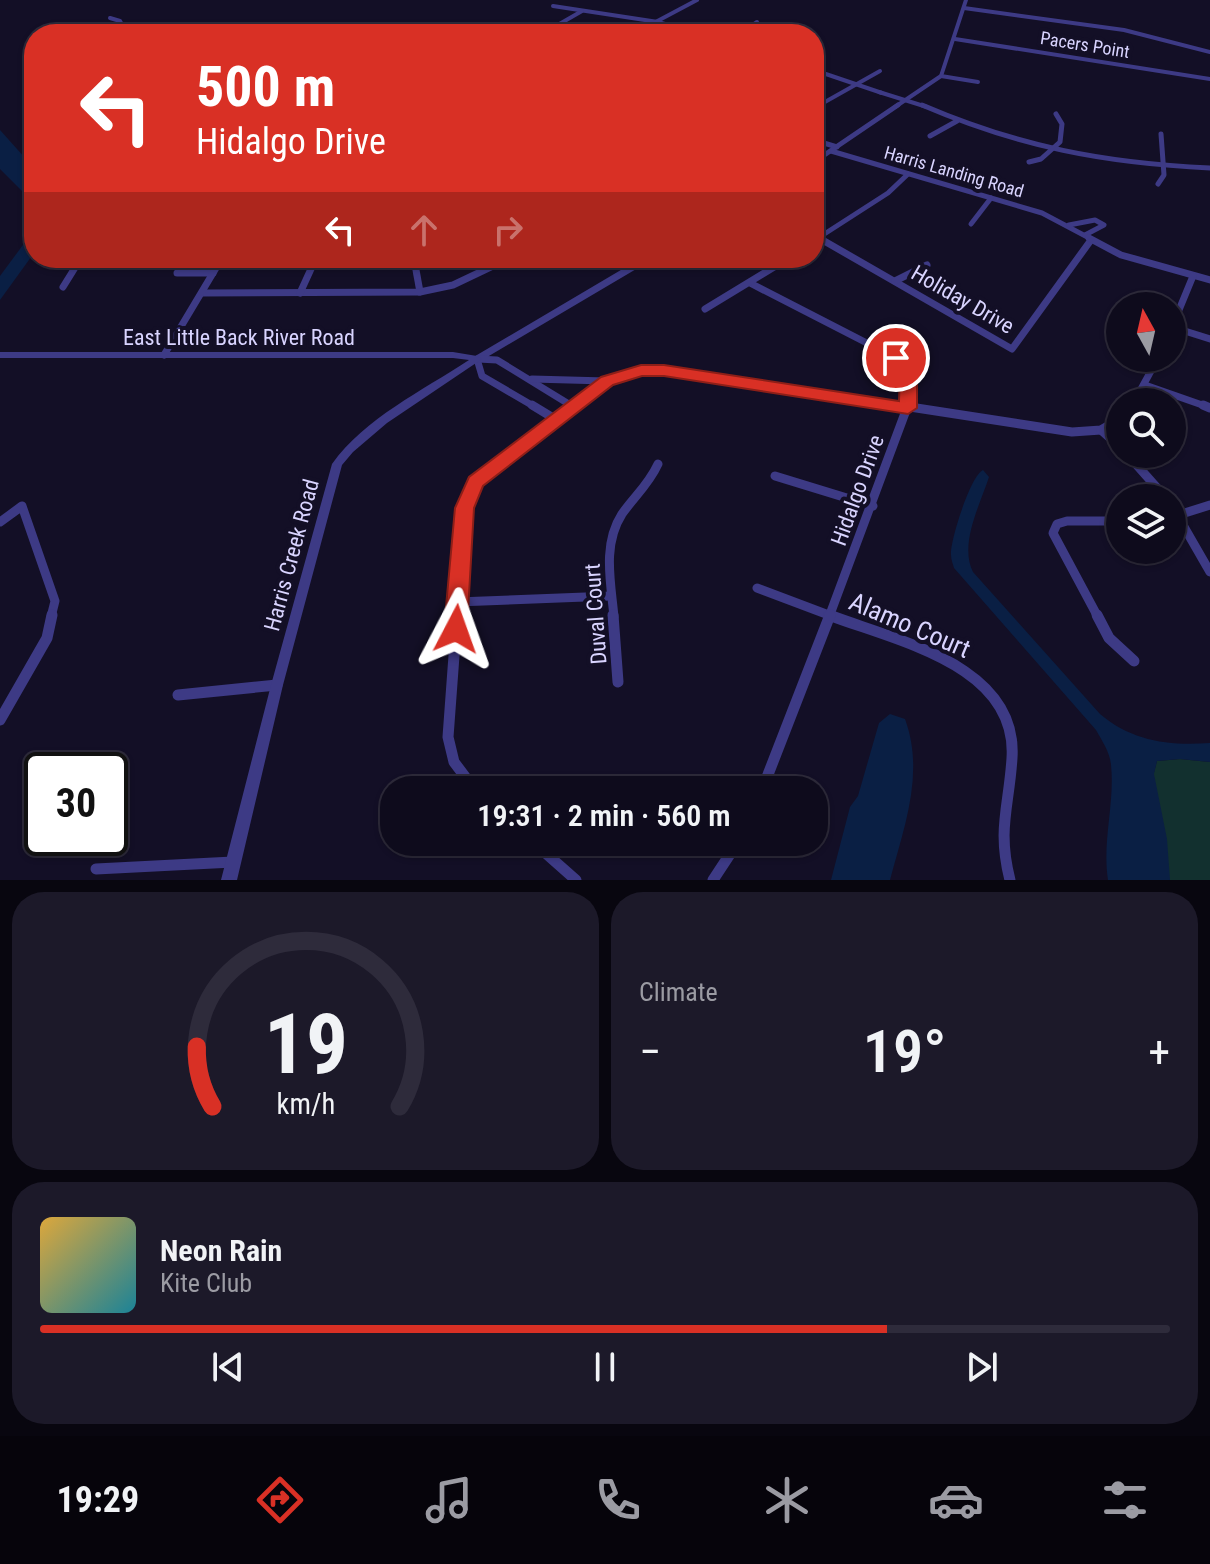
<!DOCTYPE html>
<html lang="en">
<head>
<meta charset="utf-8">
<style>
	:root { --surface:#0e0b1c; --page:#1c1929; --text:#f1f3f6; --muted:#9b9ba3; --line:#2e2b3b; --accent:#d93025 }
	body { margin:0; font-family:"Roboto Condensed",sans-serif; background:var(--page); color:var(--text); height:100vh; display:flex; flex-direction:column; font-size:30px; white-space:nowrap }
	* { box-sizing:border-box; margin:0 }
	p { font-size:26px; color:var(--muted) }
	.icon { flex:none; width:44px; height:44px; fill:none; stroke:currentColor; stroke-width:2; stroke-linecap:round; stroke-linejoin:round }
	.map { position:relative; height:880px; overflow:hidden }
	.details { display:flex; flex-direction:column; gap:12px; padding:12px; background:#08060f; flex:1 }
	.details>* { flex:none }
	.hud { position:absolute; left:24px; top:24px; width:800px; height:244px; border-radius:32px; box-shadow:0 2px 6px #0004,0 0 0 2px var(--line); background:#d93025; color:#fff; overflow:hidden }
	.needle { width:52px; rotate:352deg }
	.buttons { position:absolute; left:1106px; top:292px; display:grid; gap:16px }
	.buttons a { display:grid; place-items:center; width:80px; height:80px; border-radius:50%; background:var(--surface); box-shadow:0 2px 6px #0004,0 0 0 2px var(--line); font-size:40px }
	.speed { position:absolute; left:24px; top:752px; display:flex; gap:16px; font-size:40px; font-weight:700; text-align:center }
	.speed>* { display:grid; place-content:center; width:104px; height:104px; border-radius:50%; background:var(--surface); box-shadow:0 2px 6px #0004,0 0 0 2px var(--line); line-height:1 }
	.speed .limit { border:4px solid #111; border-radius:12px; background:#fff; color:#111 }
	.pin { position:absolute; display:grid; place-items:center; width:68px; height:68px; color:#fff; margin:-34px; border:4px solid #fff; border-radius:50%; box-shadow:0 2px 8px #0007 }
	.me { position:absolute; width:88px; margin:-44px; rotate:4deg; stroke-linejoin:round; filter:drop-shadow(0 0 6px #0008) }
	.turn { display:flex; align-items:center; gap:28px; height:168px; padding:0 40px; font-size:36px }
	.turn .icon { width:104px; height:104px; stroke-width:2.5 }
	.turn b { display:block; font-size:56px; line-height:68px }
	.lanes { display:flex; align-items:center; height:76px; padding:0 40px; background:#0003; justify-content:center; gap:40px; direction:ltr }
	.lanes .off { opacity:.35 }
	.big { font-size:60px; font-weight:600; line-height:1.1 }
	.details .tile { flex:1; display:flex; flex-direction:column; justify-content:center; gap:12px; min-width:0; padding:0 28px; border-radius:32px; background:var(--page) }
	.details .dial { align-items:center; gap:0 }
	.dial svg { height:208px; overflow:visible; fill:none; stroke:var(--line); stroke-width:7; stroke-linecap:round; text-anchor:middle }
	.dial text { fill:var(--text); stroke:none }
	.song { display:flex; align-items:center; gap:24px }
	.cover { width:96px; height:96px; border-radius:12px; background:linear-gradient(135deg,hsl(40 70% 55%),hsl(190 70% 35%)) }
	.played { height:8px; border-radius:4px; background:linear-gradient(90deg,var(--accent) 75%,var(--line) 75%) }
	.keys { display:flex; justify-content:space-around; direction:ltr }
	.heat { display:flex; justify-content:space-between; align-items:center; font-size:44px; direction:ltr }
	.details .tiles { flex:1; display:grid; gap:12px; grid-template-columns:1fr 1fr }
	.tile:last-child { grid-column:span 2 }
	.trip { position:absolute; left:380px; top:776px; width:448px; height:80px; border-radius:32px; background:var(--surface); box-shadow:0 2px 6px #0004,0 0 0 2px var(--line); font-weight:600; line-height:80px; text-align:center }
	.tabs { display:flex; height:128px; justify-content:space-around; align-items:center; background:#06040b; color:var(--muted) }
	.tabs .icon { width:56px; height:56px }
	.tabs .current { color:var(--accent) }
	.tabs b { font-size:36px; color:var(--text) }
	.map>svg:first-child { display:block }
</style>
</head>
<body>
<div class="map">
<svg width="1210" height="880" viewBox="0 0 1210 880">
	<rect width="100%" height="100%" fill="#130f26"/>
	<polygon fill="#12302f" points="1180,759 1210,762 1210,880 1126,880 1157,761"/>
	<g fill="#0a1f44">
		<polygon points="0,130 34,168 34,203 0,169"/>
		<polygon points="34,230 34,253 0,300 0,276"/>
		<path d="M983,470L989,477C980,505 959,544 973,572L1100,714C1132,741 1168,746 1210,743V762L1180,759L1157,761L1154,774L1167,839L1170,880H1108C1102,841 1115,803 1111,765C1110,752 1102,741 1096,730L954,568C953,564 951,560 951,555C950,540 971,475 983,470Z"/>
		<path d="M890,714L905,719C925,773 904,827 890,880H831L850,807L858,796L879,723Z"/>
	</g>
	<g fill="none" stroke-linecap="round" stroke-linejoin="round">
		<g stroke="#3d3a85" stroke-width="4">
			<polyline points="553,6 658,22 700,34"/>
			<polyline points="964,8 1124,30 1210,52"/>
			<polyline points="110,18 120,21 127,34"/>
			<polyline points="542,34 582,11"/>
			<polyline points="633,34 697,0"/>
			<polyline points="740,34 757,22"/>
			<polyline points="955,39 1210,79"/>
			<polyline points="814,51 819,48"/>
			<polyline points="814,70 882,93"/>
			<polyline points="941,76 978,82"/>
			<polyline points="879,92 927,107"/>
			<polyline points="816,107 880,71"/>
			<polyline points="895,107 941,76 966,0"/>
		</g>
		<g stroke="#3d3a85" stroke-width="5">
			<path d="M922,105C1020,147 1104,163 1210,168"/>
			<polyline points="814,108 819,105"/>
			<polyline points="930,136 957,121"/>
			<polyline points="814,140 837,147"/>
			<polyline points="831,151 1042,213 1093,240"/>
			<polyline points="814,162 898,105"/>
			<polyline points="1029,162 1041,159 1060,142 1062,124 1056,114"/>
			<polyline points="1158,184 1164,175 1161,134"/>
			<polyline points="971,224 991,198"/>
			<polyline points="1069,225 1095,220 1104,225 1085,235"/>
			<polyline points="819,238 823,240"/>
			<polyline points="815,240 888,193 908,174"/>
		</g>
		<g stroke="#3d3a85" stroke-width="7">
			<polyline points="819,238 1012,349 1091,240"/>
			<polyline points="1089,238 1121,255 1210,280"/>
			<polyline points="814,241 818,238"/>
			<polyline points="619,258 629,268"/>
			<polyline points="416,270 420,292"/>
			<polyline points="177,273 213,273"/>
			<polyline points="895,281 927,265"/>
			<polyline points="750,283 896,358 908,370 908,407"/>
			<polyline points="63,287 81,258"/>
			<polyline points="202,293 420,292 453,285 510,258"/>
			<polyline points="300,293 316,258"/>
			<polyline points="705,309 789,258"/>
			<polyline points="1172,327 1193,276"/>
			<polyline points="1172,327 1210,339"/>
			<polyline points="164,355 222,258"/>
			<polyline points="477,359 648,258"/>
			<polyline points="477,359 482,376 535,407"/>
			<polyline points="478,359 497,360 572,406"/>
			<polyline points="532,379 606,381"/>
			<polyline points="1145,385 1208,407"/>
			<polyline points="1134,402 1158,358"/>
			<path d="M572,407C606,382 621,372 664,370L910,407"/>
		</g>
		<g stroke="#3d3a85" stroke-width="9">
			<polyline points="532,405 555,419"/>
			<polyline points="897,405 1072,432 1101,430 1120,419"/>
			<polyline points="1203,405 1210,408"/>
			<polyline points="1101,430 1120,447"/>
			<polyline points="1127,454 1166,498"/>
			<polyline points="775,476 873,506"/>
			<polyline points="1172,506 1210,572"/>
			<polyline points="1172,517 1210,505"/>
			<polyline points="0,522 22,506 55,601 51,617"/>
			<polyline points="757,588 834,617"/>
			<polyline points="457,602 611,596"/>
			<polyline points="456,617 464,508 475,482 575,405"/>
			<path d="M614,617C611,583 602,545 622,514C634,497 649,484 658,464"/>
			<polyline points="829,617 908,405"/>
			<polyline points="1098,617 1053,533 1057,524 1067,521 1120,521"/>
		</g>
		<g stroke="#3d3a85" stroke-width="11">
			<polyline points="457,615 448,737 454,762 475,790"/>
			<polyline points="613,615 618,682"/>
			<path d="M829,615C897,641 1018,665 1012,758C1009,807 997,829 1010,880"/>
			<polyline points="1097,615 1109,638 1134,661"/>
			<polyline points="178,695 277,685"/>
			<polyline points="0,720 47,638 52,615"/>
			<polyline points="762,790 830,615"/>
			<polyline points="533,842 576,880"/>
			<polyline points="96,869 233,862"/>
			<polyline points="713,880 738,842"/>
		</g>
		<path fill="#3d3a85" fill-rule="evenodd" d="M0,352H453L477,356L482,359L387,423L353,452L342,465L283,685L237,880H221L271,685L332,464C365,418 422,391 469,360L453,358H0Z"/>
	</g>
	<polygon fill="#d93025" stroke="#8d1f18" stroke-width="2" points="896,353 902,354 917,370 917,408 908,414 664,376 642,376 613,385 483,486 474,508 467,629 463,636 456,639 448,636 444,629 455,508 469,477 601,377 641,365 664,365 899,401 900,371 888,358"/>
	<g text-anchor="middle" stroke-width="8" stroke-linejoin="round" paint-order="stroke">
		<g font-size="18" fill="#d9d4ff" stroke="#130f26">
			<text transform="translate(1085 45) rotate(9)" y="6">Pacers Point</text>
			<text transform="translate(954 172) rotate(16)" y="6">Harris Landing Road</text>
		</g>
		<g font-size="22" fill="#d9d4ff" stroke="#130f26">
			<text transform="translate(963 299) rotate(30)" y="8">Holiday Drive</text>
			<text x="239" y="345">East Little Back River Road</text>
			<text transform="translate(857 490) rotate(-70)" y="8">Hidalgo Drive</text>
			<text transform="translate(291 555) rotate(-75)" y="8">Harris Creek Road</text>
			<text transform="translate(595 614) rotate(-94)" y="8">Duval Court</text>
		</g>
		<g font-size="26" fill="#d9d4ff" stroke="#130f26">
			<text transform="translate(910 625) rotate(23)" y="9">Alamo Court</text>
		</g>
	</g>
</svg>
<div class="buttons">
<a><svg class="needle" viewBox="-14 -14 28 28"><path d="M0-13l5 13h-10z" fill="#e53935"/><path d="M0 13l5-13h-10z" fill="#9b9ba3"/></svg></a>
<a><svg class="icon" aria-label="search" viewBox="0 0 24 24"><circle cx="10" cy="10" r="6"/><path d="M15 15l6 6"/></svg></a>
<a><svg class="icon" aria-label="layers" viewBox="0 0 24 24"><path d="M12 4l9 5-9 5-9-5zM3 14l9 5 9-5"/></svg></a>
</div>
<div class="speed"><div class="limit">30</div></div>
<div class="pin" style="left:896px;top:358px;background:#d93025"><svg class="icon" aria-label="arrive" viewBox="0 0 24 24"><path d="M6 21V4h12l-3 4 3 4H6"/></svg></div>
<svg class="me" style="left:456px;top:629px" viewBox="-20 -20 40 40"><path d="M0-17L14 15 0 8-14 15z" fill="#d93025" stroke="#fff" stroke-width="4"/></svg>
<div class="trip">19:31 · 2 min · 560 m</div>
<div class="hud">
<div class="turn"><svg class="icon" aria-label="left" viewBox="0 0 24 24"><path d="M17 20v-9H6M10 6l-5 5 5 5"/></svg><div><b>500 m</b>Hidalgo Drive</div></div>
<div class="lanes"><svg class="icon" aria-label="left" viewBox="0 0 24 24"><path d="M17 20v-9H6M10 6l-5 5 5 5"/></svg><svg class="icon off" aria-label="ahead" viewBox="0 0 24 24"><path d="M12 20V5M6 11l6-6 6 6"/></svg><svg class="icon off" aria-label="right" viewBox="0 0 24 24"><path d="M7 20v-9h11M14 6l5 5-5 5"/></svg></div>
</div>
</div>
<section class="details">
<div class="tiles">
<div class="tile dial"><svg viewBox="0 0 100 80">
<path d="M14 69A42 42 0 1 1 86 69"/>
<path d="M14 69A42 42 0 0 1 8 46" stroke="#d93025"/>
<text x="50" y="56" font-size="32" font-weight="700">19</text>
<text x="50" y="72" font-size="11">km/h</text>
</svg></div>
<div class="tile"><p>Climate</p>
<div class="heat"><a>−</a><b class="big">19°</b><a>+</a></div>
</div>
<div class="tile">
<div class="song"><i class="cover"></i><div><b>Neon Rain</b><p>Kite Club</p></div></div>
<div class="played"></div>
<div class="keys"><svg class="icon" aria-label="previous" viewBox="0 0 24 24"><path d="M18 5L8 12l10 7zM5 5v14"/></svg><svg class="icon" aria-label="pause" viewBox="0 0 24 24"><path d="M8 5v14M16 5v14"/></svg><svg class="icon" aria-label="next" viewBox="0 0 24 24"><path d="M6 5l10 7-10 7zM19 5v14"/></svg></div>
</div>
</div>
</section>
<nav class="tabs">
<b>19:29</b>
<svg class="icon current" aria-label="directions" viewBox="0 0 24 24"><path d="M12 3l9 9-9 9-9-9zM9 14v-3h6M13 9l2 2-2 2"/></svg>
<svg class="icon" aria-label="music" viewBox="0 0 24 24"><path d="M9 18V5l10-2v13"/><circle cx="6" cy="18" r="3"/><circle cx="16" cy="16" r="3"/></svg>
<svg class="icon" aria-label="phone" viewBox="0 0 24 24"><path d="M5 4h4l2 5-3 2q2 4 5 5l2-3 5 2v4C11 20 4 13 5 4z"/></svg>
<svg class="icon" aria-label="climate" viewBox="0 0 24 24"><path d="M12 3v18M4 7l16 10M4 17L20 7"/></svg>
<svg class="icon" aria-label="car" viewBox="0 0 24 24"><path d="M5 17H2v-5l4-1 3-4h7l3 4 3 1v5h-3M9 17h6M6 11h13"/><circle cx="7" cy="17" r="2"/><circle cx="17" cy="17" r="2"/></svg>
<svg class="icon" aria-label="filters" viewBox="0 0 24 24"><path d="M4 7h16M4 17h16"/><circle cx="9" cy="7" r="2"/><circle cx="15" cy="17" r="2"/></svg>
</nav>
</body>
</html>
